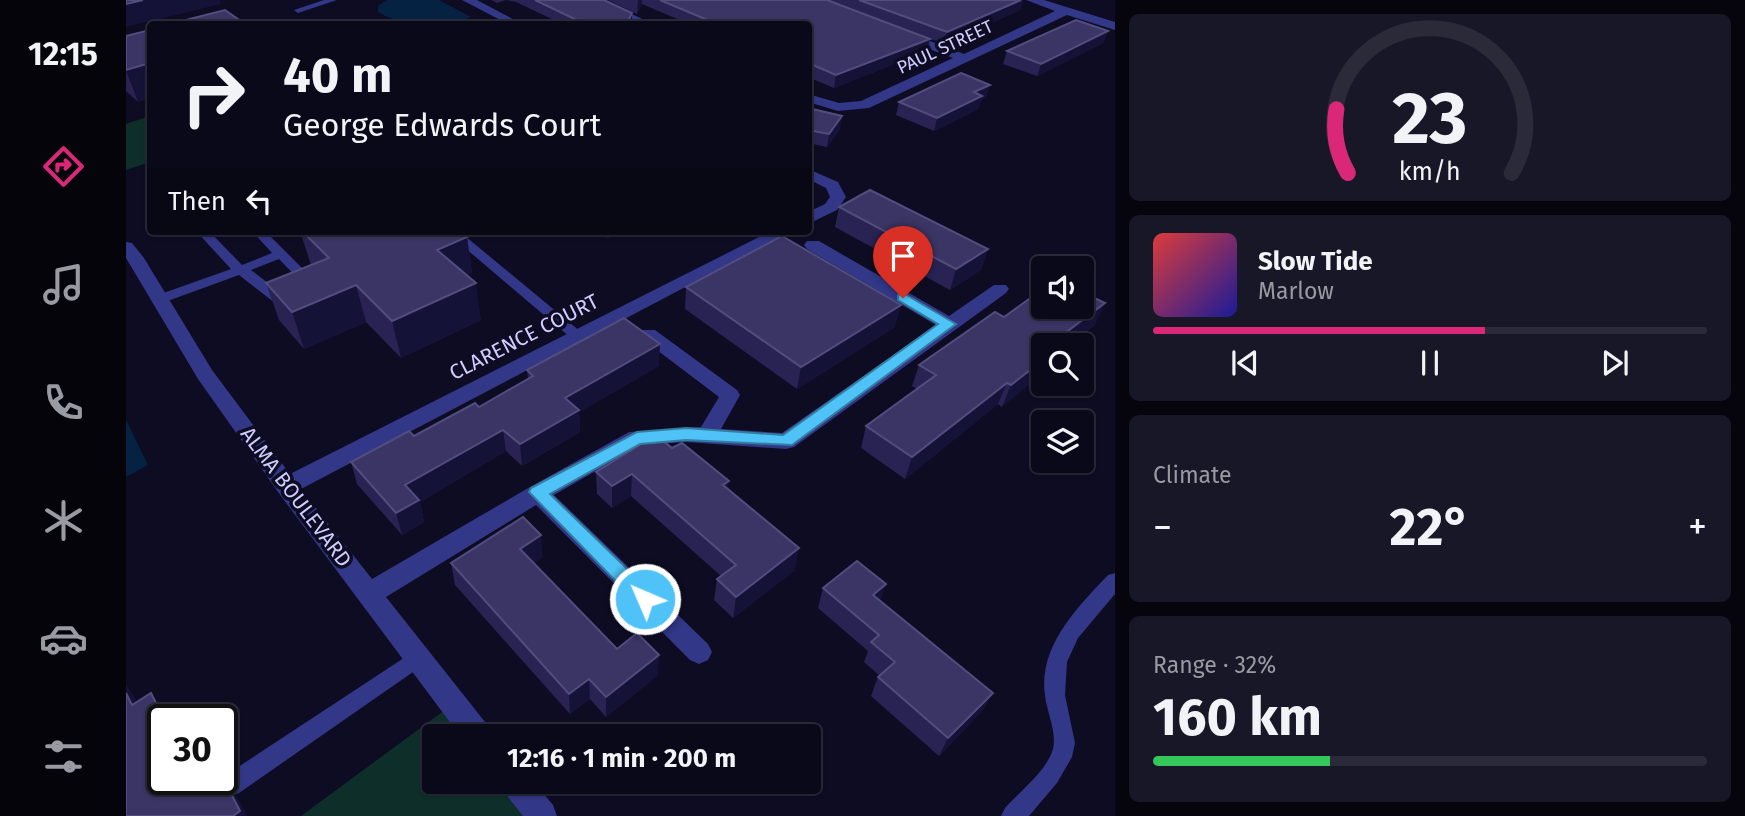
<!DOCTYPE html>
<html lang="en">
<head>
<meta charset="utf-8">
<style>
	:root { --surface:#0a091a; --page:#181727; --text:#f1f3f6; --muted:#999aa2; --line:#2a2a39; --accent:#db2777 }
	body { margin:0; font-family:"Fira Sans",sans-serif; background:var(--page); color:var(--text); height:100vh; display:flex; flex-direction:column; font-size:26px; white-space:nowrap }
	* { box-sizing:border-box; margin:0 }
	p { font-size:23px; color:var(--muted) }
	.icon { flex:none; width:38px; height:38px; fill:none; stroke:currentColor; stroke-width:2; stroke-linecap:round; stroke-linejoin:round }
	.map { position:relative; flex:1; overflow:hidden }
	.panel { display:flex; flex-direction:column; gap:14px; padding:14px; background:#06050e; width:630px }
	.panel>* { flex:none }
	.banner { position:absolute; left:21px; top:21px; width:665px; height:214px; border-radius:7px; box-shadow:0 2px 5px #0004,0 0 0 2px var(--line); background:#0a091a; color:var(--text); overflow:hidden }
	.controls { position:absolute; left:905px; top:256px; display:grid; gap:14px }
	.controls a { display:grid; place-items:center; width:63px; height:63px; border-radius:7px; background:var(--surface); box-shadow:0 2px 5px #0004,0 0 0 2px var(--line); font-size:35px }
	.speed { position:absolute; left:21px; top:704px; display:flex; gap:14px; font-size:35px; font-weight:700; text-align:center }
	.speed>* { display:grid; place-content:center; width:91px; height:91px; border-radius:50%; background:var(--surface); box-shadow:0 2px 5px #0004,0 0 0 2px var(--line); line-height:1 }
	.speed .limit { border:4px solid #111; border-radius:10px; background:#fff; color:#111 }
	.pin { position:absolute; display:grid; place-items:center; width:60px; height:60px; color:#fff; margin:-72px -30px; border-radius:50% 50% 50% 0; rotate:-45deg; box-shadow:0 0 7px #0007 }
	.pin .icon { rotate:45deg }
	.me { position:absolute; width:77px; margin:-38px; rotate:315deg; stroke-linejoin:round; filter:drop-shadow(0 0 5px #0008) }
	.turn { display:flex; align-items:center; gap:24px; height:147px; padding:0 21px; font-size:32px }
	.turn .icon { width:91px; height:91px; stroke-width:2.5 }
	.turn b { display:block; font-size:49px; line-height:60px }
	.then { display:flex; align-items:center; height:66px; padding:0 21px; background:#0003; gap:14px; font-size:26px }
	.big { font-size:52px; font-weight:700; line-height:1.1 }
	.panel .tile { flex:1; display:flex; flex-direction:column; justify-content:center; gap:10px; min-width:0; padding:0 24px; border-radius:10px; background:var(--page) }
	.panel .dial { align-items:center; gap:0 }
	.dial svg { height:182px; overflow:visible; fill:none; stroke:var(--line); stroke-width:7; stroke-linecap:round; text-anchor:middle }
	.dial text { fill:var(--text); stroke:none }
	.song { display:flex; align-items:center; gap:21px }
	.cover { width:84px; height:84px; border-radius:10px; background:linear-gradient(135deg,hsl(0 70% 55%),hsl(240 70% 35%)) }
	.played { height:7px; border-radius:4px; background:linear-gradient(90deg,var(--accent) 60%,var(--line) 60%) }
	.keys { display:flex; justify-content:space-around; direction:ltr }
	.heat { display:flex; justify-content:space-between; align-items:center; font-size:38px; direction:ltr }
	.charge { height:10px; border-radius:5px; background:linear-gradient(90deg,#34c759 32%,var(--line) 0) }
	.trip { position:absolute; left:296px; top:724px; width:399px; height:70px; border-radius:7px; background:var(--surface); box-shadow:0 2px 5px #0004,0 0 0 2px var(--line); font-weight:700; line-height:70px; text-align:center }
	main { display:flex; flex:1; min-height:0 }
	.dock { display:flex; flex-direction:column; width:126px; justify-content:space-around; align-items:center; background:#04040a; color:var(--muted) }
	.dock .icon { width:49px; height:49px }
	.dock .current { color:var(--accent) }
	.dock b { font-size:32px; color:var(--text) }
	.map>svg:first-child { display:block }
</style>
</head>
<body>
<main>
<nav class="dock">
<b>12:15</b>
<svg class="icon current" aria-label="directions" viewBox="0 0 24 24"><path d="M12 3l9 9-9 9-9-9zM9 14v-3h6M13 9l2 2-2 2"/></svg>
<svg class="icon" aria-label="music" viewBox="0 0 24 24"><path d="M9 18V5l10-2v13"/><circle cx="6" cy="18" r="3"/><circle cx="16" cy="16" r="3"/></svg>
<svg class="icon" aria-label="phone" viewBox="0 0 24 24"><path d="M5 4h4l2 5-3 2q2 4 5 5l2-3 5 2v4C11 20 4 13 5 4z"/></svg>
<svg class="icon" aria-label="climate" viewBox="0 0 24 24"><path d="M12 3v18M4 7l16 10M4 17L20 7"/></svg>
<svg class="icon" aria-label="car" viewBox="0 0 24 24"><path d="M5 17H2v-5l4-1 3-4h7l3 4 3 1v5h-3M9 17h6M6 11h13"/><circle cx="7" cy="17" r="2"/><circle cx="17" cy="17" r="2"/></svg>
<svg class="icon" aria-label="filters" viewBox="0 0 24 24"><path d="M4 7h16M4 17h16"/><circle cx="9" cy="7" r="2"/><circle cx="15" cy="17" r="2"/></svg>
</nav>
<div class="map">
<svg width="989" height="816" viewBox="0 0 989 816">
	<rect width="100%" height="100%" fill="#0d0c23"/>
	<g fill="#0e2e2a">
		<polygon points="24,116 24,162 0,170 0,124"/>
		<polygon points="327,704 353,737 308,737 308,782 389,782 416,816 175,816"/>
	</g>
	<g fill="#052243">
		<path d="M261,0H313L345,17C313,29 281,29 252,12V6Z"/>
		<polygon points="0,420 22,465 0,477"/>
	</g>
	<g fill="none" stroke-linecap="round" stroke-linejoin="round">
		<g fill="#323787" fill-rule="evenodd">
			<polygon points="198,0 211,0 172,13 168,10"/>
			<polygon points="70,231 83,231 116,265 146,253 126,231 139,231 193,285 186,289 181,288 153,259 125,270 167,302 165,305 149,303 113,275 39,302 29,302 27,299 29,296 105,269"/>
			<polygon points="319,231 333,231 455,332 457,335 455,338 445,338"/>
			<path d="M989,573V594L952,638L941,662L939,695L949,743L946,757L931,783L903,816H875L879,808C894,791 920,772 927,749C931,733 921,712 919,696C912,646 951,608 982,575Z"/>
			<polygon points="293,648 300,651 303,657 300,663 113,793 105,796 97,793 94,785 97,777"/>
		</g>
		<g fill="#323787" fill-rule="evenodd">
			<polygon points="336,0 351,0 396,24 382,24"/>
			<polygon points="460,0 476,0 527,24 512,24"/>
			<polygon points="900,0 918,0 989,22 989,30 941,15 743,108 712,111 682,102 682,94 713,103 735,101 827,58 773,38 773,32 781,32 838,54 929,11"/>
			<polygon points="682,169 712,182 720,197 711,210 682,224 682,212 699,204 704,197 700,188 682,179"/>
			<polygon points="645,231 666,231 175,489 246,579 404,487 503,432 575,427 593,397 515,338 512,334 515,330 529,330 611,390 614,395 595,429 656,433 810,325 681,249 678,245 681,241 693,241 823,316 868,285 880,285 883,289 880,293 668,447 660,449 560,442 515,445 428,495 582,644 586,652 582,660 573,664 564,660 410,505 260,597 363,727 367,737 335,737 152,492 72,379 0,258 0,242 6,243 18,258 86,370 164,474"/>
			<polygon points="374,782 408,782 427,805 431,816 397,816 378,792"/>
		</g>
	</g>
	<g fill="#282353">
		<polygon points="365,0 478,0 506,13 506,24 436,24 390,2 380,0 371,3"/>
		<polygon points="482,0 897,0 894,10 818,44 750,18 804,39 801,51 708,88 682,77 682,24 563,24 516,4 511,14"/>
		<polygon points="982,31 977,43 911,76 877,64 881,51"/>
		<polygon points="0,36 12,102 0,91"/>
		<polygon points="860,97 855,100 852,109 808,131 770,115 773,102"/>
		<polygon points="682,108 714,129 701,147 682,143"/>
		<polygon points="713,207 862,249 855,270 824,290 709,227"/>
		<polygon points="174,231 334,231 341,237 346,273 341,275 355,320 275,358 240,322 178,349 153,320 140,283 185,265"/>
		<polygon points="471,231 498,231 482,238"/>
		<polygon points="560,287 769,327 671,389 559,309"/>
		<polygon points="878,317 969,325 943,345 917,345 876,407 872,404 779,479 735,448 740,426 791,389 786,386 793,365"/>
		<polygon points="533,366 453,412 454,432 396,466 380,451 294,502 298,522 276,535 231,484 225,462 288,436 353,407 402,379 401,370"/>
		<polygon points="546,448 602,490 669,570 607,618 588,600 591,579 595,576 505,496 486,508 471,494 470,472"/>
		<polygon points="417,557 408,563 491,649 532,675 480,717 464,699 444,714 329,585 325,563"/>
		<polygon points="697,588 754,601 867,693 856,711 813,756 745,696 752,677 754,676 738,662 742,651 692,608"/>
	</g>
	<g fill="#151238">
		<polygon points="17,0 94,0 95,4 0,27 0,4"/>
		<polygon points="512,0 516,0 516,4 511,14"/>
		<polygon points="895,0 897,0 894,10 818,44 821,32"/>
		<polygon points="506,13 506,24 501,24"/>
		<polygon points="982,31 977,43 911,76 915,64"/>
		<polygon points="804,39 801,51 708,88 710,75"/>
		<polygon points="24,63 24,99 12,102 0,70"/>
		<polygon points="864,85 860,97 855,100 852,109 808,131 811,118 848,92"/>
		<polygon points="716,116 714,129 701,147 703,134"/>
		<polygon points="482,231 498,231 482,238"/>
		<polygon points="341,237 346,273 317,286 311,250"/>
		<polygon points="862,249 855,270 824,290 830,269"/>
		<polygon points="350,283 355,320 275,358 266,321"/>
		<polygon points="230,285 240,322 178,349 166,312"/>
		<polygon points="979,303 969,325 943,345 926,345 926,343"/>
		<polygon points="775,305 769,327 671,389 675,367"/>
		<polygon points="534,344 533,366 453,412 454,432 396,466 394,444 439,398"/>
		<polygon points="917,360 917,374 876,407 885,385"/>
		<polygon points="881,383 872,404 779,479 786,457"/>
		<polygon points="377,430 380,451 294,502 298,522 276,535 270,513 279,485"/>
		<polygon points="506,474 505,496 486,508 486,486"/>
		<polygon points="603,481 601,503 597,485"/>
		<polygon points="415,535 417,557 397,571 394,549"/>
		<polygon points="673,548 669,570 607,618 610,597"/>
		<polygon points="760,584 753,604 747,595"/>
		<polygon points="533,655 532,675 480,717 480,697"/>
		<polygon points="463,679 464,699 444,714 443,694"/>
		<polygon points="0,685 7,695 25,730 6,705 0,693"/>
		<polygon points="25,693 43,719 38,719"/>
		<polygon points="867,693 856,711 813,756 822,738"/>
		<polygon points="96,769 98,773 97,776 111,797 121,816 107,816 96,776"/>
	</g>
	<g fill="#3a3565" stroke="#514d7e" stroke-width="2">
		<polygon points="0,0 17,0 0,4"/>
		<polygon points="409,0 478,0 506,13 501,24 503,24 459,24"/>
		<polygon points="534,0 701,0 804,39 710,75 682,63 682,24 591,24"/>
		<polygon points="733,0 895,0 821,32"/>
		<polygon points="99,10 119,24 44,24"/>
		<polygon points="950,20 982,31 915,64 881,51"/>
		<polygon points="24,30 24,63 0,70 0,36"/>
		<polygon points="835,73 864,85 848,92 856,96 811,118 773,102"/>
		<polygon points="682,108 716,116 703,134 682,130"/>
		<polygon points="744,190 862,249 830,269 713,207"/>
		<polygon points="176,231 334,231 341,237 311,250 350,283 266,321 230,285 166,312 140,283 203,258"/>
		<polygon points="656,236 775,305 675,367 560,287"/>
		<polygon points="917,289 917,306 956,306 956,292 979,303 926,343 930,345 917,345 917,360 885,385 881,383 786,457 740,426 810,375 793,365 869,312 878,317"/>
		<polygon points="498,318 534,344 439,398 453,410 394,444 377,430 279,485 293,500 270,513 225,462 283,431 288,436 349,403 353,407 407,376 401,370"/>
		<polygon points="530,435 546,448 556,443 603,481 597,485 673,548 610,597 591,579 610,565 506,474 486,486 470,472"/>
		<polygon points="397,517 415,535 394,549 491,649 511,633 533,655 480,697 463,679 443,694 325,563"/>
		<polygon points="731,561 760,584 747,595 867,693 822,738 752,677 769,662 745,642 753,635 697,588"/>
		<polygon points="0,693 6,705 25,693 38,719 37,719 37,779 96,779 96,776 114,811 107,816 0,816"/>
	</g>
	<polygon fill="#4fc3f7" stroke="#337fa1" stroke-width="2" points="777,293 830,324 666,445 560,440 514,444 424,494 526,593 529,599 526,604 519,607 512,604 403,492 405,488 511,432 560,428 657,435 812,324 772,300 772,295"/>
	<g text-anchor="middle" stroke-width="7" stroke-linejoin="round" paint-order="stroke">
		<g font-size="18" fill="#cfceff" stroke="#0d0c23">
			<text transform="translate(819 47) rotate(-25)" y="6">PAUL STREET</text>
		</g>
		<g font-size="21" fill="#cfceff" stroke="#0d0c23">
			<text transform="translate(398 337) rotate(-27)" y="7">CLARENCE COURT</text>
			<text transform="translate(170 497) rotate(53)" y="7">ALMA BOULEVARD</text>
		</g>
	</g>
</svg>
<div class="controls">
<a><svg class="icon" aria-label="sound" viewBox="0 0 24 24"><path d="M4 9h4l5-4v14l-5-4H4zM17 9q2 3 0 6"/></svg></a>
<a><svg class="icon" aria-label="search" viewBox="0 0 24 24"><circle cx="10" cy="10" r="6"/><path d="M15 15l6 6"/></svg></a>
<a><svg class="icon" aria-label="layers" viewBox="0 0 24 24"><path d="M12 4l9 5-9 5-9-5zM3 14l9 5 9-5"/></svg></a>
</div>
<div class="speed"><div class="limit">30</div></div>
<div class="pin" style="left:777px;top:298px;background:#d93025"><svg class="icon" aria-label="arrive" viewBox="0 0 24 24"><path d="M6 21V4h12l-3 4 3 4H6"/></svg></div>
<svg class="me" style="left:519px;top:599px" viewBox="-20 -20 40 40"><circle r="17" fill="#4fc3f7" stroke="#fff" stroke-width="3"/><path d="M0-11L8 9 0 5-8 9z" fill="#fff"/></svg>
<div class="trip">12:16 · 1 min · 200 m</div>
<div class="banner">
<div class="turn"><svg class="icon" aria-label="right" viewBox="0 0 24 24"><path d="M7 20v-9h11M14 6l5 5-5 5"/></svg><div><b>40 m</b>George Edwards Court</div></div>
<div class="then">Then<svg class="icon" aria-label="left" viewBox="0 0 24 24"><path d="M17 20v-9H6M10 6l-5 5 5 5"/></svg></div>
</div>
</div>
<section class="panel">
<div class="tile dial"><svg viewBox="0 0 100 80">
<path d="M14 69A42 42 0 1 1 86 69"/>
<path d="M14 69A42 42 0 0 1 9 41" stroke="#db2777"/>
<text x="50" y="56" font-size="32" font-weight="700">23</text>
<text x="50" y="72" font-size="11">km/h</text>
</svg></div>
<div class="tile">
<div class="song"><i class="cover"></i><div><b>Slow Tide</b><p>Marlow</p></div></div>
<div class="played"></div>
<div class="keys"><svg class="icon" aria-label="previous" viewBox="0 0 24 24"><path d="M18 5L8 12l10 7zM5 5v14"/></svg><svg class="icon" aria-label="pause" viewBox="0 0 24 24"><path d="M8 5v14M16 5v14"/></svg><svg class="icon" aria-label="next" viewBox="0 0 24 24"><path d="M6 5l10 7-10 7zM19 5v14"/></svg></div>
</div>
<div class="tile"><p>Climate</p>
<div class="heat"><a>−</a><b class="big">22°</b><a>+</a></div>
</div>
<div class="tile"><p>Range · 32%</p><b class="big">160 km</b><div class="charge"></div></div>
</section>
</main>
</body>
</html>
